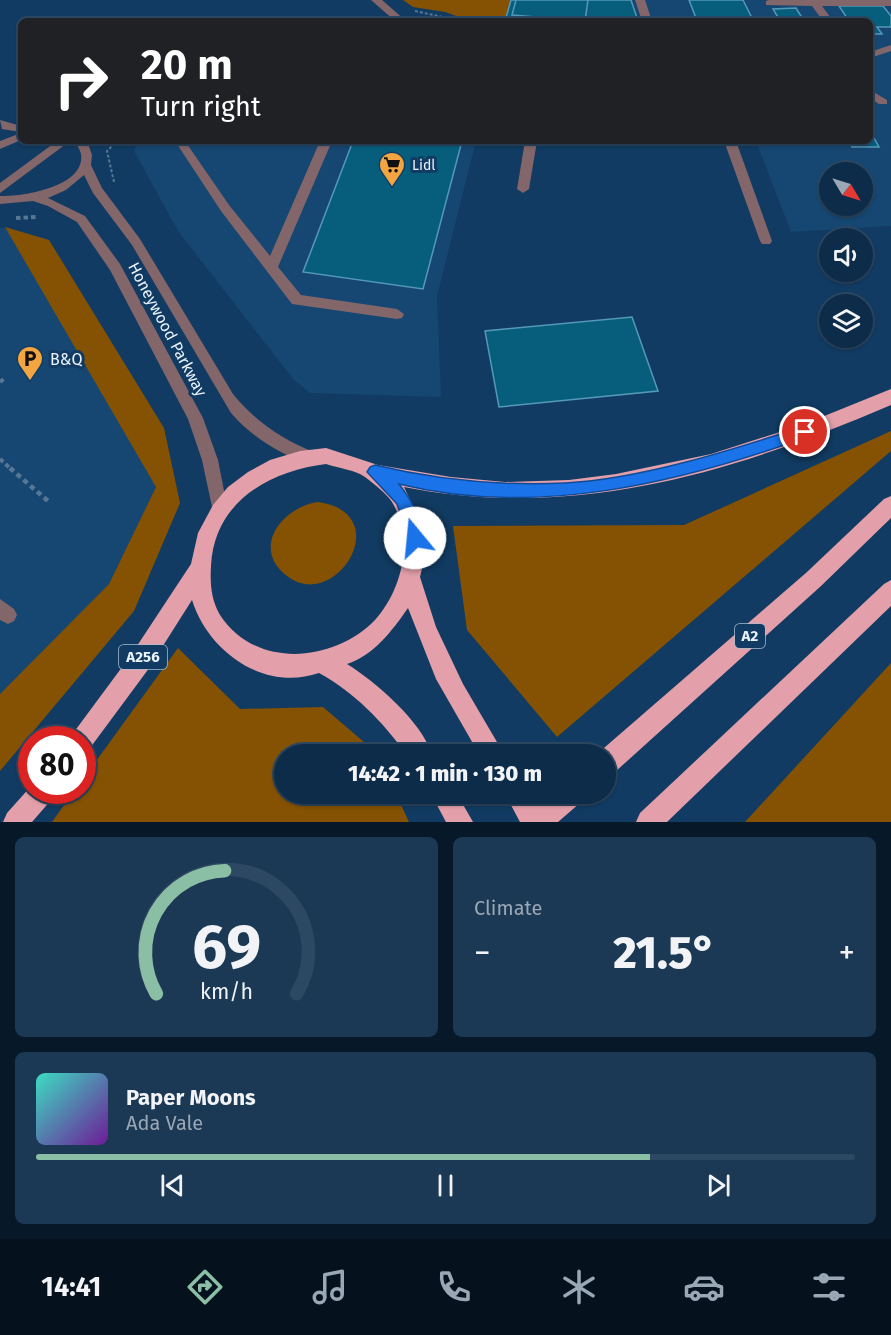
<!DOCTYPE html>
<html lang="en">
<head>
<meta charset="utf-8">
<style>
	:root { --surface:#0d2c4a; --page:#1b3854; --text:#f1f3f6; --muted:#9aa7b5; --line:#2d4862; --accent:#8abfa5 }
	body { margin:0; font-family:"Fira Sans",sans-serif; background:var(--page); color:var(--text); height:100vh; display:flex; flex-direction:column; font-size:22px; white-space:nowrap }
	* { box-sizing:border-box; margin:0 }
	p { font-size:20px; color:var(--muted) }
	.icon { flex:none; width:33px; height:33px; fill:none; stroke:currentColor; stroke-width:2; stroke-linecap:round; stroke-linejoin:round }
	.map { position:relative; height:822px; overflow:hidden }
	.panel { display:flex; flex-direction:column; gap:15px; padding:15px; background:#071829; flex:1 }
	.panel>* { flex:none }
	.hud { position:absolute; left:18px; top:18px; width:855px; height:126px; border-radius:9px; box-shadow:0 2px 4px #0004,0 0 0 2px var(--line); background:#202124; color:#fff; overflow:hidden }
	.needle { width:39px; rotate:128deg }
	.tools { position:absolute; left:819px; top:162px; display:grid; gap:12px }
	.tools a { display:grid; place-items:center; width:54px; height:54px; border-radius:50%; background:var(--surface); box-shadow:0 2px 4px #0004,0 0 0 2px var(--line); font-size:30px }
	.speed { position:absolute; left:18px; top:726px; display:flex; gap:12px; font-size:30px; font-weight:700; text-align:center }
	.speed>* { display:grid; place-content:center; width:78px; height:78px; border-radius:50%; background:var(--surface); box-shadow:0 2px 4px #0004,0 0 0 2px var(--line); line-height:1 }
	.speed .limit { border:9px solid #d22; background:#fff; color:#111 }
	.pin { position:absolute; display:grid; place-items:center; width:51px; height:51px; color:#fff; margin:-26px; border:3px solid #fff; border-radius:50%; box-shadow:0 2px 6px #0007 }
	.me { position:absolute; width:66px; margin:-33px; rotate:343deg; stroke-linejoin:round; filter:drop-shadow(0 0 4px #0008) }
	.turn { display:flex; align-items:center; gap:21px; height:126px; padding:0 24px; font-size:27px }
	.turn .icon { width:78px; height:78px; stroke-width:2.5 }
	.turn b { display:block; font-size:42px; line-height:51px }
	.big { font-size:45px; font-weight:800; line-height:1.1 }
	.panel .widget { flex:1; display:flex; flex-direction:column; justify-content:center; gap:9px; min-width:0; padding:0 21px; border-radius:9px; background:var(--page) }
	.panel .dial { align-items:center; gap:0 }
	.dial svg { height:156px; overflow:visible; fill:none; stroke:var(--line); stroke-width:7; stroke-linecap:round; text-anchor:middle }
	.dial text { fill:var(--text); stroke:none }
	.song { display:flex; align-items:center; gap:18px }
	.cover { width:72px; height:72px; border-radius:9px; background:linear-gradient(135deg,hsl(170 70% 55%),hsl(280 70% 35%)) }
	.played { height:6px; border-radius:3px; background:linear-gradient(90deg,var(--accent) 75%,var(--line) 75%) }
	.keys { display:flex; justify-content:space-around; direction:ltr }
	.heat { display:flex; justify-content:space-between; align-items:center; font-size:33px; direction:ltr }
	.panel .tiles { flex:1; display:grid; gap:15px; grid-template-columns:1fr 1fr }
	.widget:last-child { grid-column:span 2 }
	.trip { position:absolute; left:274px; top:744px; width:342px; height:60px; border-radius:30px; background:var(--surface); box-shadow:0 2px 4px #0004,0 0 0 2px var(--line); font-weight:800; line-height:60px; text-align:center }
	.dock { display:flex; height:96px; justify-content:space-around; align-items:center; background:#05121e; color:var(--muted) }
	.dock .icon { width:42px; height:42px }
	.dock .on { color:var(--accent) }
	.dock b { font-size:27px; color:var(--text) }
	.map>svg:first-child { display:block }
</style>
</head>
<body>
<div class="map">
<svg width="891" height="822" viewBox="0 0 891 822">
	<rect width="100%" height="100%" fill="#113b62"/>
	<g fill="#154772" fill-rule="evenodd">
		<path d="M511,0H891V226L791,232L756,141H870V21H505ZM830,172H862V206H830Z"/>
		<polygon points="139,141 476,141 437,296 441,397 310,393 293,379 178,231 134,151"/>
		<polygon points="5,227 49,240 156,487 109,584 0,694 0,228"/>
	</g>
	<g fill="#845202">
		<polygon points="403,0 511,0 505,21 470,21 445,12 413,7"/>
		<polygon points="5,227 49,240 164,428 180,503 134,611 0,771 0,694 109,584 156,487"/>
		<polygon points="891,431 891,451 557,737 467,630 453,526 684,525"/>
		<path d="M317,502C398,512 336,614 287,576C251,549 281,508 317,502Z"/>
		<polygon points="178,648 240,709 323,707 378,754 285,754 285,794 396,794 409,822 52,822 74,791 82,790 83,779"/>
		<polygon points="891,663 891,822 745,822"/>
	</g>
	<g fill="#065e7c" stroke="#5698b7" stroke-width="1.5">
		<polygon points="511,0 631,0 638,21 505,21"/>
		<polygon points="516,0 588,0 585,21 512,15"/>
		<polygon points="689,0 743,0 752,18 696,18"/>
		<polygon points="839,6 883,6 891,16 891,27 877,27 882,34 870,34 870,21 849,21"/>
		<polygon points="796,8 804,21 780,21 773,9"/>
		<polygon points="696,18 752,18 754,21 697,21"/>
		<polygon points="870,131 879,147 852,147 849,141 870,141"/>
		<polygon points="353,141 462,141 423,289 303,272"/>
		<polygon points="632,317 658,391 499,407 485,331"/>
	</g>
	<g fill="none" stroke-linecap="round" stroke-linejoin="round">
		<g stroke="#587795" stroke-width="2" stroke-dasharray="3 2" stroke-linecap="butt">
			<polyline points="415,11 461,21"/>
			<polyline points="114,182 107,151 117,141"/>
		</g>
		<g stroke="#587795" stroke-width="4" stroke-dasharray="4.5 3" stroke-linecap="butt">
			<polyline points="16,218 36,217"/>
			<polyline points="0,382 5,378"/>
			<polyline points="0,459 12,470"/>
		</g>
		<polyline stroke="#587795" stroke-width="4.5" stroke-dasharray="5 4" stroke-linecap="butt" points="10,468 48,501"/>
		<g fill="#82666a" fill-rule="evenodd">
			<polygon points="371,0 382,0 406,21 395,21"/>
			<polygon points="635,0 645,0 652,21 642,21"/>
			<polygon points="769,0 891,0 891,6 822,6 833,21 823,21 812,6 766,5 766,1"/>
			<polygon points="891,45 891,51 870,58 870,52"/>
			<polygon points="870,90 887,100 887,104 879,104 870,98"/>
			<polygon points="0,120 21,126 21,132 2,129"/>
			<polygon points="21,133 21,140 0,149 0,141"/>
			<polygon points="57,141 70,141 0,193 0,183"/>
			<path d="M75,141H87L92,155L91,165L102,188L140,239L233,394C255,421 281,439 314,452L316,457L314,462L308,464C278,453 252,437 231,413L132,245L93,193L84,175L66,190L48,198L85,216L120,264L203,418L218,460L228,511L226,516L220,519L214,516L202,460L188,419L110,270L77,222L48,206L33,201L0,204V196C22,197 86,187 81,154C80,150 77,145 75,141Z"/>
			<polygon points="175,141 189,141 187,144 229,205 270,256 320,141 332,141 278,267 301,295 397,309 404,314 402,318 397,319 292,304 221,211"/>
			<polygon points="525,141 537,141 529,189 523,193 517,189"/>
			<polygon points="724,141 736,141 772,241 770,244 762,244 760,241"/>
			<polygon points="0,599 14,609 17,615 14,621 8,624 0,620"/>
		</g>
		<g fill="#e4a0aa" fill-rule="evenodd">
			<path d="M891,389V405C735,472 575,521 404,487L422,525L424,560L420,577L436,627L463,684L504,754H479L436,679L408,608C392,631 374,655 347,664C376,682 421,721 432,754H406C382,721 355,693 319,673C263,692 208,651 192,600L147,671L90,748L82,752V740H70L74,732L131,655L191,564L198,533L213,505L228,487L248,472L270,460L300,451L326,448L378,465L451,477L505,482L569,480L616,474L711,454L802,425ZM326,464C338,468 355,470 365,477C373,483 386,493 392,502C414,538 403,589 375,620C333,663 255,669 220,615C211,599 210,584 211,566C214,502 269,471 326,464Z"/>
			<polygon points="891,496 891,518 821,586 615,772 606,775 606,754 597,754 807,572 884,499"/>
			<polygon points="891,580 891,606 667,822 636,822 640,813 884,584"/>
			<polygon points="32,785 32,790 55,790 52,799 32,822 3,822 7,813"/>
			<polygon points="431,794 457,794 473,822 446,822"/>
			<polygon points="505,794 531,794 539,805 553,794 583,794 580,803 558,822 520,822"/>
		</g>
	</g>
	<path fill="#1a73e8" stroke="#114b97" stroke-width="1.5" d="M805,426L810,428L812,432L810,436C680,483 536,518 399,484C409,497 428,525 421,543L415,545L410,543L397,504L367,472L370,467L375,465C437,480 501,486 565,483C641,479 732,450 805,426Z"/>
	<defs>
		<symbol id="supermarket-pin" viewBox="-11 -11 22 30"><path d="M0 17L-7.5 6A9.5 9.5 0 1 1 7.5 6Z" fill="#f2a541" stroke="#113b62"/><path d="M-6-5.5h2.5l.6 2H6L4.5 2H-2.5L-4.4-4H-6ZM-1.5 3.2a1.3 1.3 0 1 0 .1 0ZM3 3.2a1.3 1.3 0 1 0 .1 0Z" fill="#111"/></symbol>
		<symbol id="parking-pin" viewBox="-11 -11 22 30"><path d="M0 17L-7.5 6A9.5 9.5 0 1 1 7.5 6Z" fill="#f2a541" stroke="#113b62"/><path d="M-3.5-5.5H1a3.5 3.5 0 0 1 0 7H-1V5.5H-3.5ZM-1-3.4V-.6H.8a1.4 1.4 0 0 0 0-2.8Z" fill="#111"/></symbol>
	</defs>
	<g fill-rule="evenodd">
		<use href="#supermarket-pin" x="377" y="150" width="30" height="40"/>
		<use href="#parking-pin" x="15" y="344" width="30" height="40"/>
	</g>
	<g text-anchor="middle" stroke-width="6" stroke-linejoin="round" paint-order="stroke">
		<g font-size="14" fill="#eaf3fd" stroke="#113b62" text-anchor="start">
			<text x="412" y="170">Lidl</text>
		</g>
		<g fill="#113b62" stroke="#a9bcce" stroke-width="1.5">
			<rect x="735" y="624" width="30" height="24" rx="4.5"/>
			<rect x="119" y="645" width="48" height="24" rx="4.5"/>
		</g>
		<g font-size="15" font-weight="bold" fill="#eaf3fd">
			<text x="750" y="641">A2</text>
			<text x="143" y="662">A256</text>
		</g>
		<g font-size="16" fill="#eaf3fd" stroke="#113b62">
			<text transform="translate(168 329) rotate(62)" y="6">Honeywood Parkway</text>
		</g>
		<g font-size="16" fill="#eaf3fd" stroke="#113b62" text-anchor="start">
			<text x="50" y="365">B&amp;Q</text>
		</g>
	</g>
</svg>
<div class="tools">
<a><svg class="needle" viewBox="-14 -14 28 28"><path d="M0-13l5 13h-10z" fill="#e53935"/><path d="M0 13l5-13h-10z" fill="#9aa7b5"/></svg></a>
<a><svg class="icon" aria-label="sound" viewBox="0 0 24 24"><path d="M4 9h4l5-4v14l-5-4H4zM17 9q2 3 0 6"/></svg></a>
<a><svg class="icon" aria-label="layers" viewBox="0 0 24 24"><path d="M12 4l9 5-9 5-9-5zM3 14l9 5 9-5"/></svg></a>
</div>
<div class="speed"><div class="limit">80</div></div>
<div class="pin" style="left:805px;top:432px;background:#d93025"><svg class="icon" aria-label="arrive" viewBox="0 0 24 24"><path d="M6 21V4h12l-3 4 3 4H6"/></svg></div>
<svg class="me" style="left:415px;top:538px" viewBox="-20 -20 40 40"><circle r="19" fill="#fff"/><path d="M0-13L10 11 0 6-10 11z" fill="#1a73e8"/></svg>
<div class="trip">14:42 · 1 min · 130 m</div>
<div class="hud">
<div class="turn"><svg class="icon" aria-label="right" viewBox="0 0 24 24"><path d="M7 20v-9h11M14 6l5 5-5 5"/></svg><div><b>20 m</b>Turn right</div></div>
</div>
</div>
<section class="panel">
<div class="tiles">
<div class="widget dial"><svg viewBox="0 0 100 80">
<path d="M14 69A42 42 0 1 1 86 69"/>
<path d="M14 69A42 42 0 0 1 49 6" stroke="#8abfa5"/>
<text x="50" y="56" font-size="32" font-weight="700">69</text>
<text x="50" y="72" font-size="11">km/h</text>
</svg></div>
<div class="widget"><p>Climate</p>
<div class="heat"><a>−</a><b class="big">21.5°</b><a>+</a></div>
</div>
<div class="widget">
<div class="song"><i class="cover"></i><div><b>Paper Moons</b><p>Ada Vale</p></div></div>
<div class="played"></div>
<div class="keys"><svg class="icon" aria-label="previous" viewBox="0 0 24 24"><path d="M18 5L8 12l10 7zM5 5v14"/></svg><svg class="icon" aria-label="pause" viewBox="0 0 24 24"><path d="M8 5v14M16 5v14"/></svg><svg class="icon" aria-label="next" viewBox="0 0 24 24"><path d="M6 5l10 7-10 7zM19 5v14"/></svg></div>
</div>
</div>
</section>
<nav class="dock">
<b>14:41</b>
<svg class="icon on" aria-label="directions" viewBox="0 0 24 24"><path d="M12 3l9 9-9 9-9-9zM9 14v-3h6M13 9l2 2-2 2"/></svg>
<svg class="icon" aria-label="music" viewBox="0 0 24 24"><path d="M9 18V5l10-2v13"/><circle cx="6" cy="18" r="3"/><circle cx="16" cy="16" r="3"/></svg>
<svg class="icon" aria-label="phone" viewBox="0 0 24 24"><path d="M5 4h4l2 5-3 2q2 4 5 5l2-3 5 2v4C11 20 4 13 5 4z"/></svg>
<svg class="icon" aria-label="climate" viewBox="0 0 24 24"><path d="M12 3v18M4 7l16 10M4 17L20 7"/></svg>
<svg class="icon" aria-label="car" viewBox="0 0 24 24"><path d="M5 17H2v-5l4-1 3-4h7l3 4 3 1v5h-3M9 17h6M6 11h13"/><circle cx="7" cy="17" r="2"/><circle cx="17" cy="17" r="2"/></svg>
<svg class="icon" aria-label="filters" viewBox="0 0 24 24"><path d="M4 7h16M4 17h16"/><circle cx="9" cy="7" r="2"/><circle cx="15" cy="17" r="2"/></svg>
</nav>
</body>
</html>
